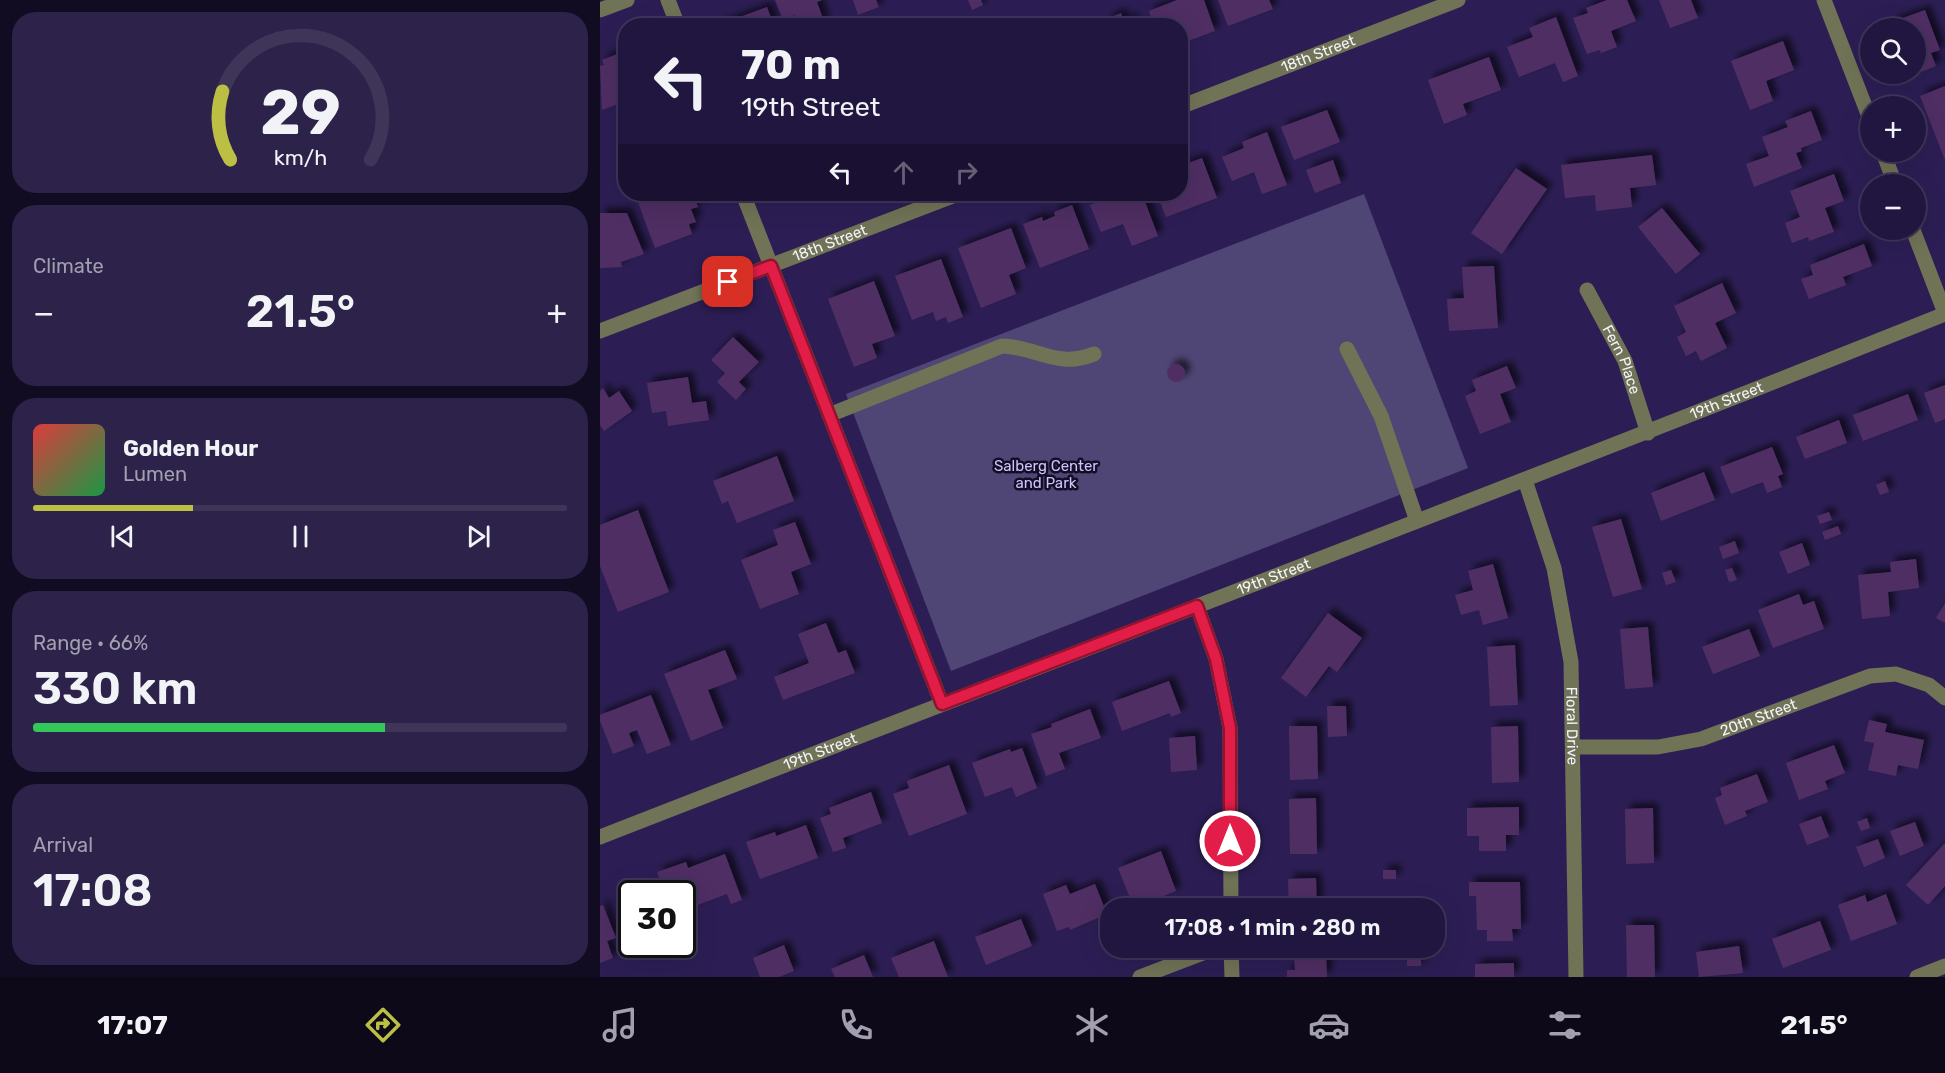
<!DOCTYPE html>
<html lang="en">
<head>
<meta charset="utf-8">
<style>
	:root { --surface:#21163f; --page:#2d234a; --text:#f1f3f6; --muted:#a29fb0; --line:#3e3559; --accent:#bbc044 }
	body { margin:0; font-family:Rubik,sans-serif; background:var(--page); color:var(--text); height:100vh; display:flex; flex-direction:column; font-size:22px; white-space:nowrap }
	* { box-sizing:border-box; margin:0 }
	p { font-size:20px; color:var(--muted) }
	.icon { flex:none; width:33px; height:33px; fill:none; stroke:currentColor; stroke-width:2; stroke-linecap:round; stroke-linejoin:round }
	.map { position:relative; flex:1; overflow:hidden }
	.details { display:flex; flex-direction:column; gap:12px; padding:12px; background:#120c23; width:600px }
	.details>* { flex:none }
	.hud { position:absolute; left:18px; top:18px; width:570px; height:183px; border-radius:24px; box-shadow:0 6px 24px #0002,0 0 0 2px var(--line); background:#21163f; color:var(--text); overflow:hidden }
	.tools { position:absolute; left:1260px; top:18px; display:grid; gap:12px }
	.tools a { display:grid; place-items:center; width:66px; height:66px; border-radius:50%; background:var(--surface); box-shadow:0 6px 24px #0002,0 0 0 2px var(--line); font-size:30px }
	.speed { position:absolute; left:18px; top:880px; display:flex; gap:12px; font-size:30px; font-weight:700; text-align:center }
	.speed>* { display:grid; place-content:center; width:78px; height:78px; border-radius:50%; background:var(--surface); box-shadow:0 6px 24px #0002,0 0 0 2px var(--line); line-height:1 }
	.speed .limit { border:3px solid #111; border-radius:9px; background:#fff; color:#111 }
	.pin { position:absolute; display:grid; place-items:center; width:51px; height:51px; color:#fff; margin:-26px; border-radius:12px; box-shadow:0 3px 9px #0006 }
	.me { position:absolute; width:66px; margin:-33px; rotate:0deg; stroke-linejoin:round; filter:drop-shadow(0 0 4px #0008) }
	.turn { display:flex; align-items:center; gap:21px; height:126px; padding:0 24px; font-size:27px }
	.turn .icon { width:78px; height:78px; stroke-width:2.5 }
	.turn b { display:block; font-size:42px; line-height:51px }
	.lanes { display:flex; align-items:center; height:57px; padding:0 24px; background:#0003; justify-content:center; gap:30px; direction:ltr }
	.lanes .off { opacity:.35 }
	.big { font-size:45px; font-weight:600; line-height:1.1 }
	.details .widget { flex:1; display:flex; flex-direction:column; justify-content:center; gap:9px; min-width:0; padding:0 21px; border-radius:24px; background:var(--page) }
	.details .dial { align-items:center; gap:0 }
	.dial svg { height:156px; overflow:visible; fill:none; stroke:var(--line); stroke-width:7; stroke-linecap:round; text-anchor:middle }
	.dial text { fill:var(--text); stroke:none }
	.song { display:flex; align-items:center; gap:18px }
	.cover { width:72px; height:72px; border-radius:9px; background:linear-gradient(135deg,hsl(0 70% 55%),hsl(140 70% 35%)) }
	.played { height:6px; border-radius:3px; background:linear-gradient(90deg,var(--accent) 30%,var(--line) 30%) }
	.keys { display:flex; justify-content:space-around; direction:ltr }
	.heat { display:flex; justify-content:space-between; align-items:center; font-size:33px; direction:ltr }
	.charge { height:9px; border-radius:4px; background:linear-gradient(90deg,#34c759 66%,var(--line) 0) }
	.trip { position:absolute; left:500px; top:898px; width:345px; height:60px; border-radius:24px; background:var(--surface); box-shadow:0 6px 24px #0002,0 0 0 2px var(--line); font-weight:600; line-height:60px; text-align:center }
	.dock { display:flex; height:96px; justify-content:space-around; align-items:center; background:#0d0919; color:var(--muted) }
	.dock .icon { width:42px; height:42px }
	.dock .selected { color:var(--accent) }
	.dock b { font-size:27px; color:var(--text) }
	main { display:flex; flex:1; min-height:0 }
	.map>svg:first-child { display:block }
</style>
</head>
<body>
<main>
<section class="details">
<div class="widget dial"><svg viewBox="0 0 100 80">
<path d="M14 69A42 42 0 1 1 86 69"/>
<path d="M14 69A42 42 0 0 1 10 34" stroke="#bbc044"/>
<text x="50" y="56" font-size="32" font-weight="700">29</text>
<text x="50" y="72" font-size="11">km/h</text>
</svg></div>
<div class="widget"><p>Climate</p>
<div class="heat"><a>−</a><b class="big">21.5°</b><a>+</a></div>
</div>
<div class="widget">
<div class="song"><i class="cover"></i><div><b>Golden Hour</b><p>Lumen</p></div></div>
<div class="played"></div>
<div class="keys"><svg class="icon" aria-label="previous" viewBox="0 0 24 24"><path d="M18 5L8 12l10 7zM5 5v14"/></svg><svg class="icon" aria-label="pause" viewBox="0 0 24 24"><path d="M8 5v14M16 5v14"/></svg><svg class="icon" aria-label="next" viewBox="0 0 24 24"><path d="M6 5l10 7-10 7zM19 5v14"/></svg></div>
</div>
<div class="widget"><p>Range · 66%</p><b class="big">330 km</b><div class="charge"></div></div>
<div class="widget"><p>Arrival</p><b class="big">17:08</b></div>
</section>
<div class="map">
<svg width="1345" height="977" viewBox="0 0 1345 977">
	<defs>
		<filter id="shadow"><feDropShadow dx="5.5" dy="-5.5" stdDeviation="3" flood-color="#0009"/></filter>
	</defs>
	<rect width="100%" height="100%" fill="#2c1e54"/>
	<polygon fill="#4f4675" points="764,194 868,468 351,671 246,394"/>
	<g fill="#502f64" filter="url(#shadow)">
		<polygon points="175,0 222,0 217,2 225,24 199,26 195,15 183,20"/>
		<polygon points="253,0 276,0 279,7 258,15"/>
		<polygon points="368,0 381,0 383,5 372,10"/>
		<polygon points="577,0 604,0 615,31 580,44 580,26 554,26 549,11"/>
		<polygon points="618,0 669,0 673,9 628,26"/>
		<polygon points="1007,0 1027,0 1036,21 1011,31 1017,47 1001,53 1000,50 987,54 973,18 988,13 986,8"/>
		<polygon points="1059,0 1091,0 1098,18 1070,28"/>
		<polygon points="167,7 174,26 118,26 118,25"/>
		<polygon points="1325,10 1340,50 1331,53 1336,66 1316,74 1316,28 1295,28 1292,22"/>
		<polygon points="521,13 524,22 532,18 535,26 509,26 507,19"/>
		<polygon points="956,17 978,76 963,82 955,63 919,77 907,47 933,37 929,28"/>
		<polygon points="1183,41 1194,70 1166,81 1173,101 1150,110 1131,61"/>
		<polygon points="20,53 26,63 26,98 17,101 18,104 2,110 0,66 4,65 2,60"/>
		<polygon points="889,57 901,90 863,104 867,115 844,124 828,80"/>
		<polygon points="1345,86 1345,160 1320,96"/>
		<polygon points="727,110 740,142 694,160 681,127"/>
		<polygon points="1211,111 1222,140 1201,148 1202,151 1196,153 1202,168 1154,187 1146,164 1169,156 1162,137 1188,127 1185,121"/>
		<polygon points="667,132 687,185 662,194 654,172 632,181 622,157 644,148 642,142"/>
		<polygon points="1052,155 1056,185 1030,188 1032,207 996,211 995,195 965,198 961,165"/>
		<polygon points="602,158 617,198 566,217 557,194 580,194 580,166"/>
		<polygon points="733,160 741,183 715,193 706,170"/>
		<polygon points="916,168 947,189 902,254 871,233"/>
		<polygon points="1234,174 1244,201 1225,208 1234,232 1209,241 1208,237 1192,243 1185,223 1200,217 1190,191"/>
		<polygon points="35,194 93,194 98,207 91,209 96,222 89,224 92,234 55,248"/>
		<polygon points="512,194 542,194 558,236 532,246 523,224 501,232 490,205 513,196"/>
		<polygon points="472,205 489,249 440,268 423,224 442,217 443,221 455,216 454,212"/>
		<polygon points="1062,208 1100,254 1076,274 1038,227"/>
		<polygon points="0,213 27,213 44,254 21,262 22,267 0,268"/>
		<polygon points="411,228 426,268 409,275 416,294 381,308 358,248"/>
		<polygon points="1264,244 1272,266 1243,277 1246,285 1209,299 1201,279 1213,275 1210,265"/>
		<polygon points="341,259 363,317 348,323 346,317 336,321 333,312 312,320 295,276"/>
		<polygon points="894,266 898,328 849,331 847,299 864,298 862,267"/>
		<polygon points="274,281 295,336 272,344 277,358 254,367 228,299"/>
		<polygon points="1122,283 1136,313 1115,323 1127,348 1101,361 1096,351 1086,356 1077,337 1086,332 1074,306"/>
		<polygon points="133,337 159,362 139,382 146,389 136,400 117,382 125,373 111,360"/>
		<circle cx="576" cy="373" r="9"/>
		<polygon points="907,366 916,388 900,394 911,422 880,434 865,396 876,391 872,380"/>
		<polygon points="88,377 92,403 106,401 109,420 68,426 66,411 52,413 47,383"/>
		<polygon points="1345,385 1345,419 1335,423 1324,393"/>
		<polygon points="3,388 9,398 19,391 32,411 4,431 0,425 0,391"/>
		<polygon points="1308,394 1318,420 1263,441 1253,415"/>
		<polygon points="1239,420 1247,443 1205,459 1196,437"/>
		<polygon points="1172,447 1183,474 1178,476 1182,487 1167,493 1163,482 1131,494 1120,467"/>
		<polygon points="177,456 194,501 137,523 128,501 122,504 113,481"/>
		<polygon points="1104,472 1115,500 1061,521 1051,493"/>
		<polygon points="1285,481 1289,492 1280,495 1276,485"/>
		<polygon points="38,510 69,592 18,612 0,566 0,525"/>
		<polygon points="1229,512 1232,520 1220,524 1217,516"/>
		<polygon points="1021,519 1042,589 1013,597 992,527"/>
		<polygon points="195,522 211,564 191,572 199,594 160,609 141,560 178,545 173,530"/>
		<polygon points="1238,526 1241,534 1225,540 1222,532"/>
		<polygon points="1135,541 1139,553 1123,559 1119,547"/>
		<polygon points="1202,543 1210,565 1188,574 1179,552"/>
		<polygon points="1316,559 1319,588 1288,592 1290,616 1262,619 1258,575 1291,572 1290,562"/>
		<polygon points="893,564 908,618 883,625 879,610 861,615 855,595 873,590 868,571"/>
		<polygon points="1132,568 1137,580 1129,582 1125,570"/>
		<polygon points="1071,570 1076,582 1066,585 1062,573"/>
		<polygon points="1199,594 1203,605 1214,601 1224,629 1173,648 1158,610"/>
		<polygon points="1345,603 1345,623 1336,618"/>
		<polygon points="728,613 762,638 737,672 729,666 706,697 681,678"/>
		<polygon points="226,623 238,653 246,650 255,673 183,700 174,677 209,663 198,634"/>
		<polygon points="1048,627 1053,687 1025,689 1020,629"/>
		<polygon points="1149,629 1160,656 1113,674 1102,647"/>
		<polygon points="915,645 918,705 890,706 887,647"/>
		<polygon points="125,650 137,679 108,690 123,728 91,741 64,674"/>
		<polygon points="569,681 581,713 571,717 570,713 522,731 512,702"/>
		<polygon points="51,695 71,745 47,754 37,730 29,733 34,746 13,754 0,721 0,715"/>
		<polygon points="727,706 746,706 747,736 728,737"/>
		<polygon points="490,709 501,738 459,753 465,769 446,776 431,734 452,727 451,724"/>
		<polygon points="1269,720 1287,724 1285,732 1324,740 1318,769 1298,765 1296,776 1268,770 1274,743 1264,741"/>
		<polygon points="689,726 717,726 718,779 690,780"/>
		<polygon points="918,726 919,782 892,783 891,727"/>
		<polygon points="595,736 597,770 571,772 569,738"/>
		<polygon points="1234,745 1245,773 1225,781 1228,789 1199,800 1186,763"/>
		<polygon points="422,748 437,788 416,797 412,787 385,797 372,763 410,749 411,752"/>
		<polygon points="349,765 367,814 309,836 293,794 309,788 307,781"/>
		<polygon points="1157,774 1168,802 1145,811 1147,816 1125,825 1115,798 1122,795 1120,788"/>
		<polygon points="271,792 282,823 243,838 246,848 233,852 220,818 231,814 229,808"/>
		<polygon points="716,798 717,854 690,854 689,799"/>
		<polygon points="919,807 919,835 906,835 906,851 879,851 879,836 867,836 867,808"/>
		<polygon points="1053,808 1054,863 1026,864 1025,809"/>
		<polygon points="1221,816 1229,837 1207,845 1199,824"/>
		<polygon points="1267,818 1270,828 1261,831 1257,822"/>
		<polygon points="1315,822 1324,846 1300,856 1290,831"/>
		<polygon points="206,825 218,858 160,879 146,842 175,832 176,836"/>
		<polygon points="1278,839 1285,858 1264,867 1256,847"/>
		<polygon points="1345,843 1345,886 1328,905 1306,885"/>
		<polygon points="561,851 576,891 534,908 518,868"/>
		<polygon points="125,854 142,900 131,904 127,894 82,911 82,894 65,894 57,872 86,862 88,868"/>
		<rect x="783" y="870" width="13" height="9"/>
		<polygon points="716,878 717,909 689,909 688,879"/>
		<polygon points="869,882 920,882 921,929 912,929 913,941 887,941 887,930 877,930 876,896 869,896"/>
		<polygon points="495,884 507,914 470,930 469,927 457,931 443,894 466,885 470,894"/>
		<polygon points="1286,894 1297,924 1251,941 1238,905 1265,895 1267,902"/>
		<polygon points="3,905 16,938 7,941 13,958 0,963 0,906"/>
		<polygon points="421,919 432,946 386,965 375,937"/>
		<polygon points="1220,921 1231,950 1183,968 1172,939"/>
		<polygon points="1026,925 1054,925 1055,977 1027,977"/>
		<polygon points="334,941 348,977 299,977 291,958"/>
		<polygon points="184,945 194,971 179,977 160,977 153,958"/>
		<polygon points="1139,946 1143,973 1099,977 1096,952"/>
		<polygon points="694,953 726,953 727,977 687,977 687,970 695,970"/>
		<polygon points="264,955 273,977 235,977 231,969"/>
		<rect x="807" y="956" width="14" height="10"/>
		<polygon points="914,963 914,977 875,977 875,964"/>
	</g>
	<g fill="none" stroke-linecap="round" stroke-linejoin="round">
		<g stroke="#707356" stroke-width="15">
			<polyline points="68,0 78,26"/>
			<polyline points="1224,0 1270,119"/>
			<polyline points="0,10 27,0"/>
			<path id="s1" d="M580,107L858,0"/>
			<polyline points="1283,152 1295,184"/>
			<polyline points="143,194 342,704"/>
			<polyline points="1313,230 1345,313"/>
			<path id="s2" d="M987,290L1025,361L1048,433"/>
			<path id="s3" d="M0,331L358,194"/>
			<polyline points="747,349 781,416 817,521"/>
			<path d="M229,415L402,346C438,347 457,369 494,354"/>
			<path id="s4" d="M925,480L954,568L971,662L976,977"/>
			<polyline points="597,606 616,659 630,728 631,909"/>
			<path id="s5" d="M974,747H1058L1101,739L1270,676L1296,674L1329,685L1345,698"/>
			<path id="s6" d="M0,837C448,662 898,493 1345,314"/>
			<polyline points="631,948 632,977"/>
			<polyline points="540,977 616,948"/>
			<polyline points="1317,977 1345,966"/>
		</g>
	</g>
	<g fill="none" stroke-linecap="round" stroke-linejoin="round">
		<defs>
			<polyline id="route" points="128,282 171,266 342,704 597,606 616,659 630,728 630,841"/>
		</defs>
		<use href="#route" stroke="#92132f" stroke-width="15"/>
		<use href="#route" stroke="#e11d48" stroke-width="10"/>
	</g>
	<g text-anchor="middle" stroke-width="5" stroke-linejoin="round" paint-order="stroke">
		<g font-size="15" fill="#f4f3fa" stroke="#130e26">
			<text dy="5" stroke="none"><textPath href="#s1" startOffset="148">18th Street</textPath></text>
			<text dy="5" stroke="none"><textPath href="#s3" startOffset="246">18th Street</textPath></text>
			<text dy="5" stroke="none"><textPath href="#s2" startOffset="78">Fern Place</textPath></text>
			<text dy="5" stroke="none"><textPath href="#s6" startOffset="1208">19th Street</textPath></text>
			<text dy="5" stroke="none"><textPath href="#s6" startOffset="722">19th Street</textPath></text>
			<text dy="5" stroke="none"><textPath href="#s5" startOffset="189">20th Street</textPath></text>
			<text dy="5" stroke="none"><textPath href="#s4" startOffset="252">Floral Drive</textPath></text>
			<text dy="5" stroke="none"><textPath href="#s6" startOffset="236">19th Street</textPath></text>
		</g>
		<g font-size="15" fill="#cdc4fe" stroke="#130e26">
			<text x="446" y="471">Salberg Center<tspan x="446" dy="17">and Park</tspan></text>
		</g>
	</g>
</svg>
<div class="tools">
<a><svg class="icon" aria-label="search" viewBox="0 0 24 24"><circle cx="10" cy="10" r="6"/><path d="M15 15l6 6"/></svg></a>
<a>+</a>
<a>−</a>
</div>
<div class="speed"><div class="limit">30</div></div>
<div class="pin" style="left:128px;top:282px;background:#d93025"><svg class="icon" aria-label="arrive" viewBox="0 0 24 24"><path d="M6 21V4h12l-3 4 3 4H6"/></svg></div>
<svg class="me" style="left:630px;top:841px" viewBox="-20 -20 40 40"><circle r="17" fill="#e11d48" stroke="#fff" stroke-width="3"/><path d="M0-11L8 9 0 5-8 9z" fill="#fff"/></svg>
<div class="trip">17:08 · 1 min · 280 m</div>
<div class="hud">
<div class="turn"><svg class="icon" aria-label="left" viewBox="0 0 24 24"><path d="M17 20v-9H6M10 6l-5 5 5 5"/></svg><div><b>70 m</b>19th Street</div></div>
<div class="lanes"><svg class="icon" aria-label="left" viewBox="0 0 24 24"><path d="M17 20v-9H6M10 6l-5 5 5 5"/></svg><svg class="icon off" aria-label="ahead" viewBox="0 0 24 24"><path d="M12 20V5M6 11l6-6 6 6"/></svg><svg class="icon off" aria-label="right" viewBox="0 0 24 24"><path d="M7 20v-9h11M14 6l5 5-5 5"/></svg></div>
</div>
</div>
</main>
<nav class="dock">
<b>17:07</b>
<svg class="icon selected" aria-label="directions" viewBox="0 0 24 24"><path d="M12 3l9 9-9 9-9-9zM9 14v-3h6M13 9l2 2-2 2"/></svg>
<svg class="icon" aria-label="music" viewBox="0 0 24 24"><path d="M9 18V5l10-2v13"/><circle cx="6" cy="18" r="3"/><circle cx="16" cy="16" r="3"/></svg>
<svg class="icon" aria-label="phone" viewBox="0 0 24 24"><path d="M5 4h4l2 5-3 2q2 4 5 5l2-3 5 2v4C11 20 4 13 5 4z"/></svg>
<svg class="icon" aria-label="climate" viewBox="0 0 24 24"><path d="M12 3v18M4 7l16 10M4 17L20 7"/></svg>
<svg class="icon" aria-label="car" viewBox="0 0 24 24"><path d="M5 17H2v-5l4-1 3-4h7l3 4 3 1v5h-3M9 17h6M6 11h13"/><circle cx="7" cy="17" r="2"/><circle cx="17" cy="17" r="2"/></svg>
<svg class="icon" aria-label="filters" viewBox="0 0 24 24"><path d="M4 7h16M4 17h16"/><circle cx="9" cy="7" r="2"/><circle cx="15" cy="17" r="2"/></svg>
<b>21.5°</b>
</nav>
</body>
</html>
